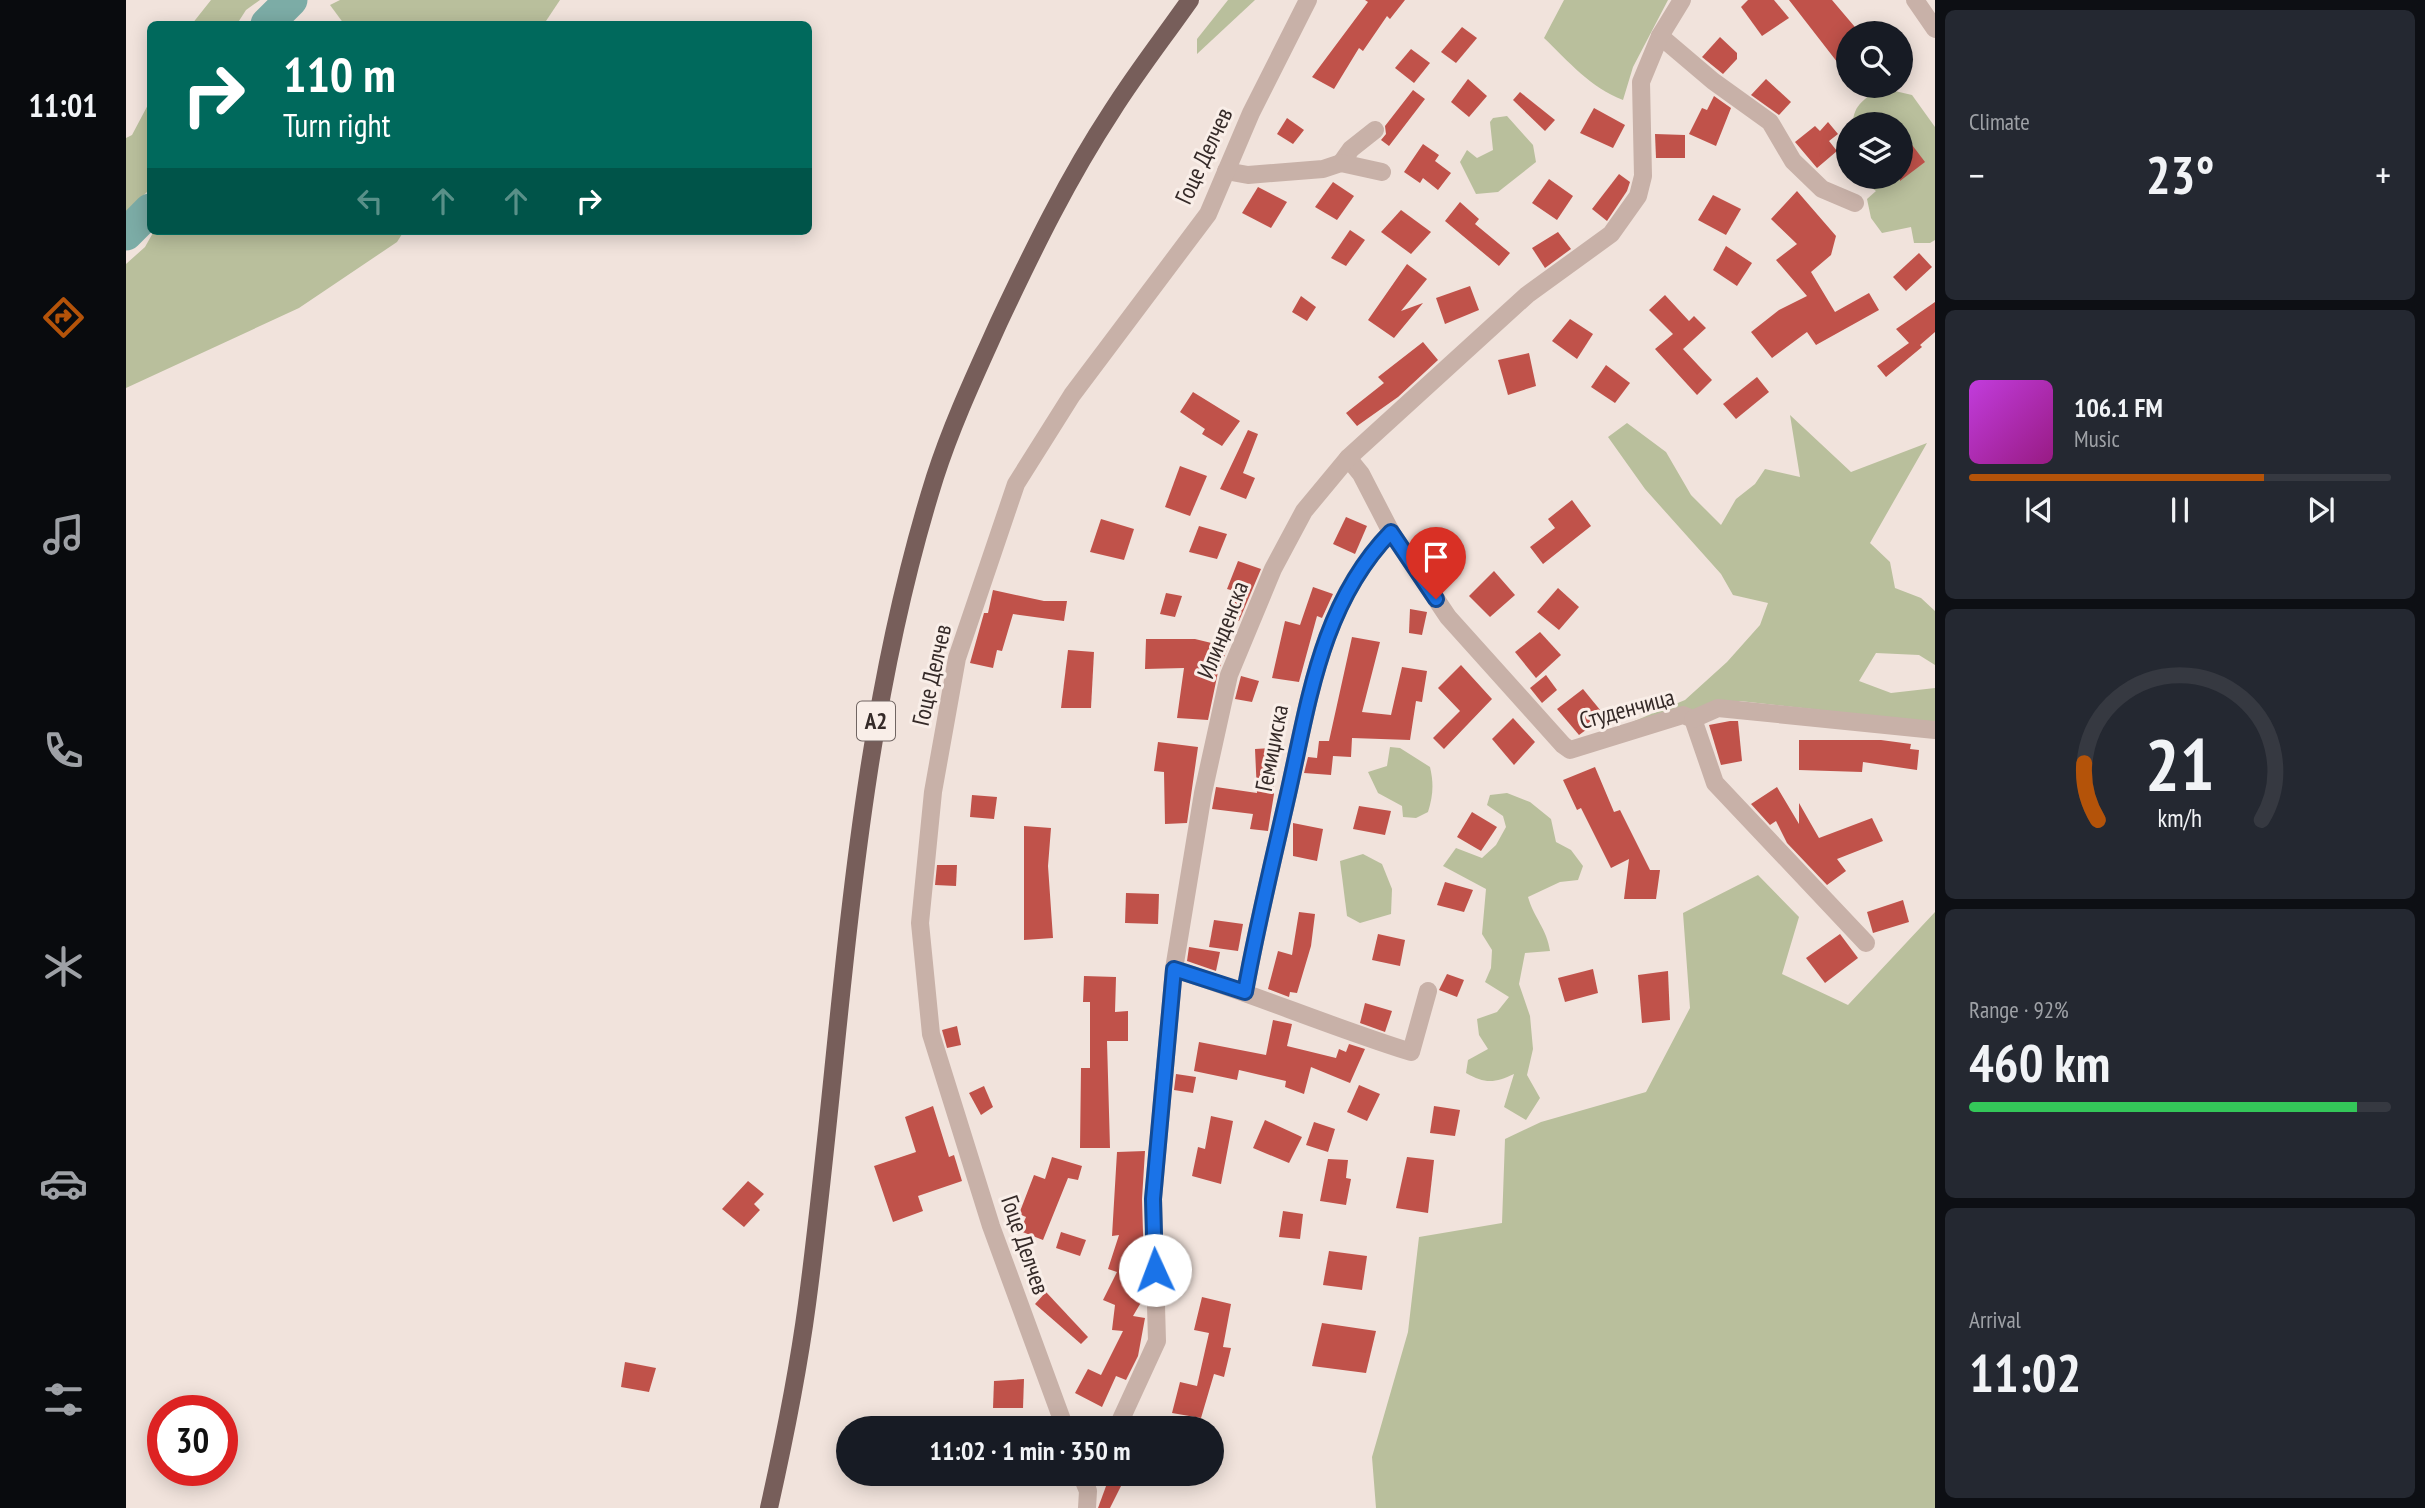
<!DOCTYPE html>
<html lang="en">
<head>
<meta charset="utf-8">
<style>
	:root { --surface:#171b24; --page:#242831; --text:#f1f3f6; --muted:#9ea1a6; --line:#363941; --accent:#b45309 }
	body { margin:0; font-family:"PT Sans Narrow",sans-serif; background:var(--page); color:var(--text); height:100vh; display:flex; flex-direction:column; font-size:26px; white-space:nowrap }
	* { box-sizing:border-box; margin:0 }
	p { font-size:23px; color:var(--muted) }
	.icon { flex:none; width:38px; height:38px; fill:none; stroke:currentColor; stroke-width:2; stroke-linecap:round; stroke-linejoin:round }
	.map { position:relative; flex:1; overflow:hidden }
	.side { display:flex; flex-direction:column; gap:10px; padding:10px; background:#0d0f14; width:490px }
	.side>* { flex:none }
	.top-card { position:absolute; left:21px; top:21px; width:665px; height:214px; border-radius:10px; box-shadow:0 4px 18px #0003; background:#00695c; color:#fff; overflow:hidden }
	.tools { position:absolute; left:1710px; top:21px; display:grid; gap:14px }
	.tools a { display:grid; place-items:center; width:77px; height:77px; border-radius:50%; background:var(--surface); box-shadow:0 4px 18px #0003; font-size:35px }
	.speed { position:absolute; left:21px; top:1395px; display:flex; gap:14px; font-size:35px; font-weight:700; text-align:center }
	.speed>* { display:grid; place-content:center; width:91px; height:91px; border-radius:50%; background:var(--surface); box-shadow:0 4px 18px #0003; line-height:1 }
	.speed .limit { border:10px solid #d22; background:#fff; color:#111 }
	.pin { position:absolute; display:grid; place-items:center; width:60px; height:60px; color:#fff; margin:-72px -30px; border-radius:50% 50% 50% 0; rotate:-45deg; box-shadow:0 0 7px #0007 }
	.pin .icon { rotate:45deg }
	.me { position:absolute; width:77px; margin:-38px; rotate:358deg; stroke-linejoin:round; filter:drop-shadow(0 0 5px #0008) }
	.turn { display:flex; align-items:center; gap:24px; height:147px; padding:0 21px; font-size:32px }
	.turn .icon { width:91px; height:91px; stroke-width:2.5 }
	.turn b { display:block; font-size:49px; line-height:60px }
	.lanes { display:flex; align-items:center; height:66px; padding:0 21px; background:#0003; justify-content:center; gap:35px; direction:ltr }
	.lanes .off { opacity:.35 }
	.big { font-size:52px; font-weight:800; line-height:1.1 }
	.side .card { flex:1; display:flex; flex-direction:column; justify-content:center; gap:10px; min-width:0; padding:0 24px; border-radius:10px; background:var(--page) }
	.side .dial { align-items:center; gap:0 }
	.dial svg { height:182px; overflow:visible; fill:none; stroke:var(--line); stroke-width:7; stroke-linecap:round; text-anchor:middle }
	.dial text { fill:var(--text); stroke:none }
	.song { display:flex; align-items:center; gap:21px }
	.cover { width:84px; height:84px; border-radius:10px; background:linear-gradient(135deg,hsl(290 70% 55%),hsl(310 70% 35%)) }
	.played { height:7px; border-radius:4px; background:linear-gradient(90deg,var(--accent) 70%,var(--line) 70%) }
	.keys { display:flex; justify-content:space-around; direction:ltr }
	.heat { display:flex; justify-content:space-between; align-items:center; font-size:38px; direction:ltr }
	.charge { height:10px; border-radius:5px; background:linear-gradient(90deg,#34c759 92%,var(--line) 0) }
	.trip { position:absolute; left:710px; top:1416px; width:388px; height:70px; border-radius:35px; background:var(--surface); box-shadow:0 4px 18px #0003; font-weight:800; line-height:70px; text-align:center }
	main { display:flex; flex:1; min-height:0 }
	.tab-bar { display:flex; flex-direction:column; width:126px; justify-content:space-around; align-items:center; background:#090b0e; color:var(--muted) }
	.tab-bar .icon { width:49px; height:49px }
	.tab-bar .active { color:var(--accent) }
	.tab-bar b { font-size:32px; color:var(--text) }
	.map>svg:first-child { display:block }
</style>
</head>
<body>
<main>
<nav class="tab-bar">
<b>11:01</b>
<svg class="icon active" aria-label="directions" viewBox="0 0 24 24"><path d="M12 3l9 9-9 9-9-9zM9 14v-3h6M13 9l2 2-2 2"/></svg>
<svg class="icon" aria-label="music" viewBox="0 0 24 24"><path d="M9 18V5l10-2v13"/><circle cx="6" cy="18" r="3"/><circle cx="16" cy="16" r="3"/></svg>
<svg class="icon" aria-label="phone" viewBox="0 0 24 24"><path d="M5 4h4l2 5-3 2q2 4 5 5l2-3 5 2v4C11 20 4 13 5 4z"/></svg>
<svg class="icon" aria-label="climate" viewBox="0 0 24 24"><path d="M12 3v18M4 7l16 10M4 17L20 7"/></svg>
<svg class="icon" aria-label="car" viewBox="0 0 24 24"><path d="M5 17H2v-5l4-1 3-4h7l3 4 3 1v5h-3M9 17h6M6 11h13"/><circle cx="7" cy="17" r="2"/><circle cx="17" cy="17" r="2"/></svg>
<svg class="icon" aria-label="filters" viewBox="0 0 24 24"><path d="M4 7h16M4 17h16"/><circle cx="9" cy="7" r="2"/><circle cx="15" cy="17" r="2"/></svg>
</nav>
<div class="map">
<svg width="1809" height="1508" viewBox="0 0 1809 1508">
	<rect width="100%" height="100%" fill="#f1e3dc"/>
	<g fill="#b9bf9c">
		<polygon points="85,0 134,0 120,10 111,24 66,24"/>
		<polygon points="214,0 434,0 418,24 218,24 204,5"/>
		<polygon points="1102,0 1129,0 1071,54 1071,39"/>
		<path d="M1438,0H1542L1507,67L1497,100C1465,88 1442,61 1418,38Z"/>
		<path d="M1756,88L1786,95L1809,127V240L1804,243H1788L1785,227L1756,233L1745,218L1741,199L1750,191L1736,181L1737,177H1774V124H1727C1727,104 1741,97 1756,88Z"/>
		<polygon points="24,101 24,189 0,213 0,138 6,135"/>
		<polygon points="1381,116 1407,145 1410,162 1372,192 1350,194 1334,162 1341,150 1351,158 1367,150 1364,122 1367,118"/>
		<polygon points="28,231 278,231 271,242 173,308 0,388 0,264 19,247"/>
		<polygon points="1664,415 1725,472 1801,443 1744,543 1764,562 1769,588 1795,598 1809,611 1809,665 1793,655 1750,653 1733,681 1765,693 1809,688 1809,723 1614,701 1506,722 1559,700 1601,662 1634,625 1642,603 1607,595 1595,574 1519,489 1482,437 1501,423 1540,452 1565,495 1595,525 1610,499 1629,484 1639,469 1674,477"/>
		<path d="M1264,747L1274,748L1304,767C1308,784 1307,796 1302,812L1290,818L1277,817L1276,806L1252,793L1242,772L1261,766Z"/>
		<path d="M1381,793L1404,802L1425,819L1430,842L1445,850L1457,866L1452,880L1434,882L1402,897C1408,918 1421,929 1424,951L1399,953L1393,984L1404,1016L1407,1049L1401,1075L1414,1098L1400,1120L1378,1107L1388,1074C1369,1083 1359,1084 1340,1073L1342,1060L1362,1049L1353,1035L1351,1019L1371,1012L1383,997L1359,982L1365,968L1366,950L1356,934L1360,889L1317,866L1330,848L1356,858L1370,845L1380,827L1377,816L1361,805L1364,795Z"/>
		<polygon points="1237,854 1256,864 1266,889 1265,914 1234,923 1221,916 1214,861"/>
		<polygon points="1632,875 1673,917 1656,974 1722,1005 1809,912 1809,1508 1250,1508 1246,1457 1282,1332 1293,1237 1376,1223 1379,1139 1415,1122 1520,1092 1564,1008 1557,913"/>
	</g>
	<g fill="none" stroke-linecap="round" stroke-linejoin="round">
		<g stroke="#7caca6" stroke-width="33">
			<polyline points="141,24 165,0"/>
			<polyline points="0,234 24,210"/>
		</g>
	</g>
	<g fill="#c0524a">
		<polygon points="1239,0 1279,0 1264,19 1261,16 1237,51 1233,48 1208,89 1186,77 1242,2"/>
		<polygon points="1622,0 1648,0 1663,18 1636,36 1615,7"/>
		<polygon points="1663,0 1706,0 1734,33 1722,33 1722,76"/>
		<polygon points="1336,27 1351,38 1330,63 1315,52"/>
		<polygon points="1594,37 1611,53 1611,59 1597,74 1576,57"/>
		<polygon points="1285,49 1304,63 1288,83 1269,68"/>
		<polygon points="1342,79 1361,96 1343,117 1325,102"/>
		<polygon points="1640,79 1665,102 1653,115 1625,95"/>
		<polygon points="1287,90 1299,99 1263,146 1255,140 1260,134 1259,126"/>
		<polygon points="1394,92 1429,120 1419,131 1387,100"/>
		<polygon points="1588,96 1605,108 1590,146 1563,134 1576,108 1581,110"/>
		<polygon points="1468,108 1499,125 1487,148 1454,133"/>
		<polygon points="1161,118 1178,130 1167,144 1151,134"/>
		<polygon points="1702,122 1712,134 1703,141 1711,151 1691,168 1669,142 1689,126 1694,131"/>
		<polygon points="1774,129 1799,162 1774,181"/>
		<polygon points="1529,134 1559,135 1559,158 1530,158"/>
		<polygon points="1297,144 1313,155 1309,161 1325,173 1312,190 1297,178 1294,183 1278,172"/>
		<polygon points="1493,174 1504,182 1501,191 1481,221 1466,209"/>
		<polygon points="1423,179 1447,196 1431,220 1406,203"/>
		<polygon points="1207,182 1228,196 1211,220 1189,207"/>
		<polygon points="1132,187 1161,202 1145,228 1116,213"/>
		<polygon points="1671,191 1710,236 1705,255 1685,272 1709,312 1743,293 1753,310 1690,345 1681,332 1646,358 1625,332 1653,310 1681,296 1650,260 1671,244 1645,219"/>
		<polygon points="1587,195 1615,209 1600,235 1572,220"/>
		<polygon points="1334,202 1353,219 1349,224 1384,253 1373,266 1319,221"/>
		<polygon points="1275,210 1305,232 1285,254 1255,232"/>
		<polygon points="1224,230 1239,240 1220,266 1205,258"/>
		<polygon points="1432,232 1445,249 1419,268 1406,248"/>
		<polygon points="1600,246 1626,263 1611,286 1587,270"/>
		<polygon points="1793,253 1806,267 1780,291 1767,277"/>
		<polygon points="1281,264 1301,279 1275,311 1297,303 1268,338 1242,320"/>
		<polygon points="1344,286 1353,310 1319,324 1310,298"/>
		<polygon points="1539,295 1563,321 1568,316 1580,328 1557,349 1586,380 1571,395 1529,349 1547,334 1523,310"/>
		<polygon points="1175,296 1190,307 1181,321 1166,312"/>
		<polygon points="1809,302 1809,332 1794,345 1796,347 1760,377 1751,366 1783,343 1770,329"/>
		<polygon points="1444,319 1467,334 1451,359 1426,341"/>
		<polygon points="1297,342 1312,360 1272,397 1231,426 1220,413 1258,383 1252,377"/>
		<polygon points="1403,353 1410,386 1382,395 1372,360"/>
		<polygon points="1480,365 1504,383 1489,403 1465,387"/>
		<polygon points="1631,377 1643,392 1610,419 1597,404"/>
		<polygon points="1067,392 1114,421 1096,446 1076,434 1079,429 1054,412"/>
		<polygon points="1122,430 1132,434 1117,473 1129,478 1120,499 1094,489"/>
		<polygon points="1054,466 1081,476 1064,516 1039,507"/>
		<polygon points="1446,500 1465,526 1417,564 1404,547 1429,528 1422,519"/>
		<polygon points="1220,517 1241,526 1229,554 1207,544"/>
		<polygon points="975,519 1008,529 998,560 964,552"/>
		<polygon points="1073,526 1101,534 1091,559 1063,552"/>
		<polygon points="1112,561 1135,569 1113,621 1104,619 1112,592 1101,589"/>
		<polygon points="1368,571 1389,595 1364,617 1343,596"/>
		<polygon points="1187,587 1207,594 1196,618 1191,616 1173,682 1146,678 1159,621 1174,625"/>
		<polygon points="1432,588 1453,607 1433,630 1411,612"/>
		<polygon points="867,590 918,601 941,601 938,621 887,614 876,651 871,650 867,668 844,663 858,613 862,613"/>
		<polygon points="1040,593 1056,596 1049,617 1034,614"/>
		<polygon points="1284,609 1301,612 1296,635 1283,633"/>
		<polygon points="1414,632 1435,655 1410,678 1389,652"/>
		<polygon points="1226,637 1254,642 1236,712 1265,715 1276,667 1301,671 1296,702 1290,701 1284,740 1226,738 1225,757 1207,756 1205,775 1178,773 1182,757 1191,758 1193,741 1203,741"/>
		<polygon points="1020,639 1069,639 1102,647 1092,672 1082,720 1051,718 1058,668 1019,669"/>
		<polygon points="942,650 968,652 965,708 935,708"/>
		<polygon points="1335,665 1366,699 1318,749 1307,738 1334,711 1312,688"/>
		<polygon points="1420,675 1431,690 1416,703 1404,688"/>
		<polygon points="1115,676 1133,681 1126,702 1109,699"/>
		<polygon points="1457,689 1479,716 1453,735 1431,709"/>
		<polygon points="1387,718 1409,742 1388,765 1366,739"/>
		<polygon points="1604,721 1612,721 1616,761 1595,765 1583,725"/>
		<polygon points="1673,740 1755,740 1785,744 1784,749 1793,750 1791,770 1737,762 1736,772 1673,770"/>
		<polygon points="1032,742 1072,747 1061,823 1039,824 1038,772 1028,771"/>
		<polygon points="1147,748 1148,794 1142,831 1124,829 1127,814 1086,809 1090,787 1131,793 1129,749"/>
		<polygon points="1469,767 1488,812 1494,810 1524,870 1534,870 1530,899 1498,899 1503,859 1485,868 1455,808 1451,810 1437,780"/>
		<polygon points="1651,787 1673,824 1673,803 1693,838 1746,818 1757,841 1711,859 1720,871 1701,885 1661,843 1650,821 1644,825 1625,804"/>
		<polygon points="846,795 871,797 868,819 844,817"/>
		<polygon points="1233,806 1265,811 1259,835 1227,829"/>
		<polygon points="1346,812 1371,827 1355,851 1331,837"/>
		<polygon points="1167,823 1197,829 1191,861 1167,856"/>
		<polygon points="898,826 925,828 922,866 927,938 898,940"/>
		<polygon points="811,865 831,865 830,886 809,885"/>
		<polygon points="1319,882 1347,890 1338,912 1311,905"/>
		<polygon points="1000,893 1033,894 1032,924 999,923"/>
		<polygon points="1777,900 1783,922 1747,933 1741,912"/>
		<polygon points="1173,912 1189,914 1185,946 1171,993 1164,992 1163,997 1142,989 1152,951 1166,955"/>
		<polygon points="1088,920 1117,924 1112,951 1083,947"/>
		<polygon points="1252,934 1279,940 1274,966 1246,960"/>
		<polygon points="1714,934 1732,958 1699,983 1680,958"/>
		<polygon points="1063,947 1094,952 1090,971 1061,961"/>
		<polygon points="1467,969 1472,993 1439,1002 1432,978"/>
		<polygon points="1542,971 1544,1020 1516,1023 1512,975"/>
		<polygon points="1321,974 1338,980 1331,997 1313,990"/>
		<polygon points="958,976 990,977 989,1012 1002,1011 1002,1041 981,1041 984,1148 954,1148 955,1068 964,1068 964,1002 957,1002"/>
		<polygon points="1239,1003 1266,1011 1259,1032 1234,1023"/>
		<polygon points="1147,1020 1166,1024 1161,1046 1210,1058 1213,1049 1220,1052 1223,1044 1239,1049 1224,1083 1185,1067 1178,1094 1159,1087 1160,1081 1113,1070 1111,1080 1068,1071 1073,1042 1140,1055"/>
		<polygon points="831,1026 835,1045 821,1048 816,1030"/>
		<polygon points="1050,1074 1070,1077 1067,1093 1048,1090"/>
		<polygon points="1233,1085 1254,1094 1241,1121 1221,1112"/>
		<polygon points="858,1086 867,1107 855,1115 843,1093"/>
		<polygon points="807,1106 823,1157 828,1155 836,1181 792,1196 797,1211 767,1222 748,1166 790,1152 779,1117"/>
		<polygon points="1308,1106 1334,1110 1329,1136 1304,1133"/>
		<polygon points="1085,1116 1107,1121 1095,1184 1066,1176 1072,1147 1079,1149"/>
		<polygon points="1139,1120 1176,1137 1163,1163 1127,1148"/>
		<polygon points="1188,1122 1209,1129 1202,1152 1180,1145"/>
		<polygon points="1019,1151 1016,1199 1018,1266 1009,1296 1017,1299 1007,1316 1019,1318 1012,1356 1000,1380 990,1376 976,1407 949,1393 962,1369 975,1375 997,1331 986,1330 989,1305 977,1300 991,1272 982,1269 993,1235 986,1236 991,1152"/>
		<polygon points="926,1157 956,1166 952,1180 942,1178 917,1240 894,1231 900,1217 893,1214 908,1175 919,1179"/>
		<polygon points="1281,1157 1308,1160 1302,1213 1270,1208"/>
		<polygon points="1202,1159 1222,1160 1220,1178 1225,1179 1220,1205 1194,1201"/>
		<polygon points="622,1181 638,1194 628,1204 634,1210 618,1227 596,1209"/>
		<polygon points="1157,1211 1177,1214 1174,1239 1153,1237"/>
		<polygon points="935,1232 960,1240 954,1256 930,1248"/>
		<polygon points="1203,1251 1241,1256 1236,1290 1197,1285"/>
		<polygon points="920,1292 962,1337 955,1344 909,1304"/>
		<polygon points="1076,1297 1105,1304 1097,1347 1105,1348 1098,1377 1088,1374 1075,1418 1046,1413 1054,1382 1071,1386 1083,1333 1068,1330"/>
		<polygon points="1196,1323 1250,1331 1240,1373 1186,1366"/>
		<polygon points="499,1362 530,1368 523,1392 495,1387"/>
		<polygon points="898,1379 897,1408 867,1408 868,1381"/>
		<polygon points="983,1478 996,1484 984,1508 972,1508"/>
	</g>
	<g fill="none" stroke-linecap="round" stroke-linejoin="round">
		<g stroke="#c8b1a8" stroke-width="18">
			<polyline points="1789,0 1809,29"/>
			<polyline points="1534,36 1587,81 1644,122 1667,161 1696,189 1729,203"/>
			<polyline points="1215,163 1225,149 1249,130"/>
			<polyline points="1100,171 1122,175 1197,169 1215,163 1256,172"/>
			<polyline points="1222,458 1235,474 1265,532 1322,617 1437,745 1444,750 1557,715 1567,719 1589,783 1740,943"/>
			<polyline points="1567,719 1592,708 1809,730"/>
			<path d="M1048,969C1128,994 1205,1027 1285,1052L1302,991"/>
			<path d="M1119,992C1131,925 1147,860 1162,794C1183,701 1195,603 1265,532"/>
			<polyline points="939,1428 865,1226 805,1034 794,923 807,792 831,658 890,484 946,395 1082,214 1125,113 1182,0"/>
			<polyline points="991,1428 1031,1341 1027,1199 1048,969 1077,793 1103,675 1147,569 1178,511 1222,458 1401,295 1485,234 1512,196 1517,176 1515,82 1534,36 1556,0"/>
			<polyline points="955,1474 962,1491 961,1508"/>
		</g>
		<path stroke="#775e5a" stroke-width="18" d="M643,1508C658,1441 672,1372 681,1304C718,1026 724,747 809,477C826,424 850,373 873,322C907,250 942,178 986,111C1010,73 1038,37 1064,0"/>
	</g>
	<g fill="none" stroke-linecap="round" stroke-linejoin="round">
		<defs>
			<path id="route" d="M1029,1270L1027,1199L1048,969L1119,992C1131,925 1147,860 1162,794C1183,701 1195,604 1265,532L1310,599"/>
		</defs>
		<use href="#route" stroke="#114b97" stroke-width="18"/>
		<use href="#route" stroke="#1a73e8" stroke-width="12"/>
	</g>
	<g text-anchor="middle" stroke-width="6" stroke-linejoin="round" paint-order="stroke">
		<rect fill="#f9eee8" stroke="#706562" stroke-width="2" x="731" y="701.5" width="38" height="39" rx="5"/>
		<g font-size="23" font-weight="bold" fill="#352a28">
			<text x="750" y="729">A2</text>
		</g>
		<g font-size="24" fill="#352a28" stroke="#f9eee8">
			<text transform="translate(1078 156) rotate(-65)" y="8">Гоце Делчев</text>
			<text transform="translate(1097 630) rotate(-69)" y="8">Илинденска</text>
			<text transform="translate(806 675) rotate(-77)" y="8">Гоце Делчев</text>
			<text transform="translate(1501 709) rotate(-15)" y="8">Студенчица</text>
			<text transform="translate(1146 748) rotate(-79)" y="8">Гемиџиска</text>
			<text transform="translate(899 1245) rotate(71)" y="8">Гоце Делчев</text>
		</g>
	</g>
</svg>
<div class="tools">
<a><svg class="icon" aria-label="search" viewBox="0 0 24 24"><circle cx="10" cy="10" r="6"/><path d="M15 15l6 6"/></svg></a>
<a><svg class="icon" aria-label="layers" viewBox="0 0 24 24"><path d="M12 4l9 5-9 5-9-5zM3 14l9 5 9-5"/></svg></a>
</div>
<div class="speed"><div class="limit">30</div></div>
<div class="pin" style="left:1310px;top:599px;background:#d93025"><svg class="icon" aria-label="arrive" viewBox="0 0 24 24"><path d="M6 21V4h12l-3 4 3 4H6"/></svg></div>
<svg class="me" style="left:1029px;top:1270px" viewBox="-20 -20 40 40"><circle r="19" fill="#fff"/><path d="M0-13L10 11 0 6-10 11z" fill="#1a73e8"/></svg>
<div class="trip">11:02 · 1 min · 350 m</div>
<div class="top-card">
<div class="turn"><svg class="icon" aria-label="right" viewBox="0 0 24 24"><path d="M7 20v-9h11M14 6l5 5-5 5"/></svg><div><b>110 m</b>Turn right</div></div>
<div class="lanes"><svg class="icon off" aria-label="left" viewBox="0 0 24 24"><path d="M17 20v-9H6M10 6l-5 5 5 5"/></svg><svg class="icon off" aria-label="ahead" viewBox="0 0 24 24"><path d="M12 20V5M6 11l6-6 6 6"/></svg><svg class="icon off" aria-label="ahead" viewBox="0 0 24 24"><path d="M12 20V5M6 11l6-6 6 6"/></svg><svg class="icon" aria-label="right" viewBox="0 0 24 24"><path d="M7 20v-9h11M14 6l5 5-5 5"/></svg></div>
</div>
</div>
<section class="side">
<div class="card"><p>Climate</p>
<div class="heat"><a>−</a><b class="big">23°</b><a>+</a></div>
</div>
<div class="card">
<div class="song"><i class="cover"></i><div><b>106.1 FM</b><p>Music</p></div></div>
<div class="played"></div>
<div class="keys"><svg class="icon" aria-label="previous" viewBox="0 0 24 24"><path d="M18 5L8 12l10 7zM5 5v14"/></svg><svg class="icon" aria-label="pause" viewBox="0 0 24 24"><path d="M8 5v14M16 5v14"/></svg><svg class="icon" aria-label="next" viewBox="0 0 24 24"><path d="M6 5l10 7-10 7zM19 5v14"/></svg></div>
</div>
<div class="card dial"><svg viewBox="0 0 100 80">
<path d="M14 69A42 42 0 1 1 86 69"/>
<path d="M14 69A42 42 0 0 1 8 44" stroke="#b45309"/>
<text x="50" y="56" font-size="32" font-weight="700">21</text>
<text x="50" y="72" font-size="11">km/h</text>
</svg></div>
<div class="card"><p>Range · 92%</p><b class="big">460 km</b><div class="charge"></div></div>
<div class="card"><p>Arrival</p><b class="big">11:02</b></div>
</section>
</main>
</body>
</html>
